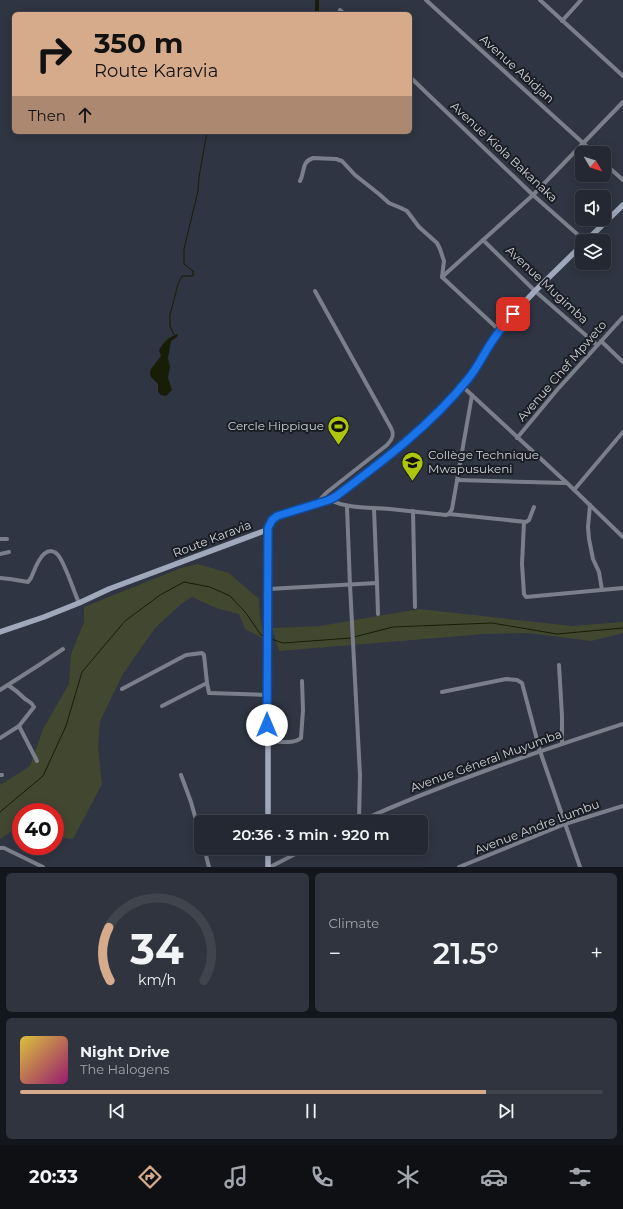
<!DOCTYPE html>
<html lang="en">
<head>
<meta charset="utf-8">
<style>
	:root { --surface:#232832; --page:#2f343e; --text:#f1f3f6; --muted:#a3a6ac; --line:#40444d; --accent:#d6ab8b }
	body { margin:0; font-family:Montserrat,sans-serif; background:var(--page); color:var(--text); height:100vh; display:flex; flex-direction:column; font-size:15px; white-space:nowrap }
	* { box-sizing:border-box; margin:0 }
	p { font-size:13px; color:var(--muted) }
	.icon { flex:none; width:22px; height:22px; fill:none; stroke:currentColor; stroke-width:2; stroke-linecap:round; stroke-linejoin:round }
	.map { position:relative; height:867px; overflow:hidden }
	.sheet { display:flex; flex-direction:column; gap:6px; padding:6px; background:#13161c; flex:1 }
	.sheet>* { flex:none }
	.hud { position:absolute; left:12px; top:12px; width:400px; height:122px; border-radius:6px; box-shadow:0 2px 10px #0003,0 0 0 1px var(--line); background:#d6ab8b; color:#111; overflow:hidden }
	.needle { width:26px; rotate:129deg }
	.fabs { position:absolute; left:575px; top:146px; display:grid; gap:8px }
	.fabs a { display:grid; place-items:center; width:36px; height:36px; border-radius:6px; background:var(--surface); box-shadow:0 2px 10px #0003,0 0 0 1px var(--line); font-size:20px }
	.speed { position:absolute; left:12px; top:803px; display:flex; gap:8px; font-size:20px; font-weight:700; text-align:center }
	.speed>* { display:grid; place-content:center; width:52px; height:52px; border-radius:50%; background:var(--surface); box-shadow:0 2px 10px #0003,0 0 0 1px var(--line); line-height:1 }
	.speed .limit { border:6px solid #d22; background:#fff; color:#111 }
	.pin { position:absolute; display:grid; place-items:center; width:34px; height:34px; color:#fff; margin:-17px; border-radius:8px; box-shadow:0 2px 6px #0006 }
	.me { position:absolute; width:44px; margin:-22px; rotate:0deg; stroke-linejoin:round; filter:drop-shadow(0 0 3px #0008) }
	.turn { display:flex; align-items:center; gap:14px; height:84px; padding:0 16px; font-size:18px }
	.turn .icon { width:52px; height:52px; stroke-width:2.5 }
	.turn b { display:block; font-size:28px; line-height:34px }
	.then { display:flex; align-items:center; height:38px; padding:0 16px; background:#0003; gap:8px; font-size:15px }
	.big { font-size:30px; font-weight:600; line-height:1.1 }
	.sheet .tile { flex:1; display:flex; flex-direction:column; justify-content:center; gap:6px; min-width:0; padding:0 14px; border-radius:6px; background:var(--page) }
	.sheet .dial { align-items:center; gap:0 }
	.dial svg { height:104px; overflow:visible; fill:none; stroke:var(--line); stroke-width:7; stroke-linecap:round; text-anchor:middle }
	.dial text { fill:var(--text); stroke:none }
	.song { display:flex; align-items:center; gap:12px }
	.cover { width:48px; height:48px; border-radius:6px; background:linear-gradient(135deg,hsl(50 70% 55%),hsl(320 70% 35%)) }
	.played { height:4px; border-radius:2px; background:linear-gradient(90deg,var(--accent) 80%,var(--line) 80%) }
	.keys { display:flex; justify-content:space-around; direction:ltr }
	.heat { display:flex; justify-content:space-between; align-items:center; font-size:22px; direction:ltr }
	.sheet .tiles { flex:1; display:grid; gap:6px; grid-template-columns:1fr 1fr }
	.tile:last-child { grid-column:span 2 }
	.trip { position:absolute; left:194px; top:815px; width:234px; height:40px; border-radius:6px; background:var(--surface); box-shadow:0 2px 10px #0003,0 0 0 1px var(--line); font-weight:600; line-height:40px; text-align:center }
	.menu { display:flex; height:64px; justify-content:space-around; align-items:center; background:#0e1014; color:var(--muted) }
	.menu .icon { width:28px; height:28px }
	.menu .current { color:var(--accent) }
	.menu b { font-size:18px; color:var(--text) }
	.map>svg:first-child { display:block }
</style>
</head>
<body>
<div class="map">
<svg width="623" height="867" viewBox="0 0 623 867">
	<rect width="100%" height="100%" fill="#2f3542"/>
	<g fill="#42482f">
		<polygon points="198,564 229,573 259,599 260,617 264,639 245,629 239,614 216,608 192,597 181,604 155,628 123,674 100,721 98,747 102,784 73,839 55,837 55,812 21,812 21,831 15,829 0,839 0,785 30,766 43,729 69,684 71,654 84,622 84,607 181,568"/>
		<polygon points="419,609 572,626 623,622 623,633 591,641 527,633 485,634 279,651 272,628 320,626"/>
	</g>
	<path fill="#181d05" d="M178,334L177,337L171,341L168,358L170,367L168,378L172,390L166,396L161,395L158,392V384L151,377L150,373L151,369L161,356L159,350C164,342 168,337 178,334Z"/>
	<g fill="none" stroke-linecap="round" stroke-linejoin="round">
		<g stroke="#181d05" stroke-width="1">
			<polyline points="174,335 170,326 170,315 178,284 182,276 193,276 193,271 184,264 184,249 198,191 199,177 207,132"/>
			<polyline points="354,637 393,627 492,623 557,634 623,628"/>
			<polyline points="271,639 283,643 351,638"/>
			<polyline points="0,812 43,776 66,726 82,672 125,621 160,595 184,582 210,587 230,596 246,613 261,635 266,637"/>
		</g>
		<polyline stroke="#181d05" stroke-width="4" points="317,0 317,14"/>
		<g stroke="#7a7f8b" stroke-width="4">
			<polyline points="426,0 594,153"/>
			<polyline points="540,0 623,76"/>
			<polyline points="340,10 344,14"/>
			<polyline points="562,21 581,0"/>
			<polyline points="410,77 533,195 585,241"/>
			<polyline points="604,163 623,180"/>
			<path d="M300,181C305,172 301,162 313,158L336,159L342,161L355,175L379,194L389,203L401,208L407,211L419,227L437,243L440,249L444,261L442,277L499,330"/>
			<polyline points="483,240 535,291 597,345"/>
			<polyline points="442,277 533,195 623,102"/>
			<path d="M315,291L391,428C395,435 392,440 387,445L326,493L316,504"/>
			<polyline points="601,341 623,362"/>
			<polyline points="462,386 567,483 623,537"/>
			<polyline points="517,438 557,390 623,317"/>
			<polyline points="457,480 566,483"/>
			<polyline points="574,490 623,432"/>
			<path d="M329,500C350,509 368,507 390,509C409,511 427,513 446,515L449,514L452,509L472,395"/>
			<polyline points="590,505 588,527 589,539 593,559 599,572 602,590"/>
			<polyline points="347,507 350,585 360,775 359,822"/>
			<polyline points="374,509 377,583 378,614"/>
			<polyline points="413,511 415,607"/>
			<polyline points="449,514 526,522 529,520 534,507"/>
			<polyline points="524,522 522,564 524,594 526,597 623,588"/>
			<polyline points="0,539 7,539"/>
			<polyline points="0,554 9,552"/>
			<path d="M0,578L10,579L28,582L31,578C34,571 38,559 44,554C49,550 54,550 58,555C65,563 74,592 79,603"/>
			<polyline points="268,589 377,583"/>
			<polyline points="559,665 562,716 562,744"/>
			<polyline points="122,689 186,655 202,653 204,655 207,683 209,693 267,695"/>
			<polyline points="0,690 39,665 63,649"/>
			<polyline points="442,692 506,679 517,680 522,683 540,751 580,867"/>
			<polyline points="162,706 207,683"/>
			<polyline points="19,726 37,761"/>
			<path d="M0,738L19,726L34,707C30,700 28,702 24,698C19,693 14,689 8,685"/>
			<path d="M267,741C277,741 293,745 301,738L303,710L302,681"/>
			<polyline points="0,775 2,775"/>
			<polyline points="181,775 191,802 201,838"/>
			<path d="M358,822C444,783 534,753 623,724"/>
			<polyline points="0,848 4,848 43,867"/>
			<polyline points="204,848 209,867"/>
			<polyline points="270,867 307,848"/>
			<polyline points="459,867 565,824 623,806"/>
		</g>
		<g stroke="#a0a8bb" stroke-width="5.5">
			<polyline points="586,241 623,205"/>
			<path d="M0,632L44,617L79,603L109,589L264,531C269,528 270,522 274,518L329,500L335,497L408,441L434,416L469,379L483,358L492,342L506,322L535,291L582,245"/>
			<polyline points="268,822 268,528"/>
			<polyline points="268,848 268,867"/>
		</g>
	</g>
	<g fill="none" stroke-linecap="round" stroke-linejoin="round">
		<defs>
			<path id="route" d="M267,725L268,528L272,520L277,516L329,500L335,497C383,461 430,426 468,379C478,367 484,353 493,340C499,331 506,322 513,314"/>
		</defs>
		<use href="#route" stroke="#114b97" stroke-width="10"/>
		<use href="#route" stroke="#1a73e8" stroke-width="7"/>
	</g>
	<defs>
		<symbol id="stadium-pin" viewBox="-11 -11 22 30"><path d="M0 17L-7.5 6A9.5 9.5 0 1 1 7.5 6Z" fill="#adc60d" stroke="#1a1d23"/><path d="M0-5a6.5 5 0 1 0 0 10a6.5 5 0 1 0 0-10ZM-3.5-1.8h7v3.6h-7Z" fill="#111"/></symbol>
		<symbol id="school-pin" viewBox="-11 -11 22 30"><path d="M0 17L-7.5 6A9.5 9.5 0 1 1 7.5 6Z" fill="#adc60d" stroke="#1a1d23"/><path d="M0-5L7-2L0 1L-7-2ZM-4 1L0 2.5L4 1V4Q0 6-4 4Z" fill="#111"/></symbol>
	</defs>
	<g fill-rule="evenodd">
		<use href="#stadium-pin" x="326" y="414" width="25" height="34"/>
		<use href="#school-pin" x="400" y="450" width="25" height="34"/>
	</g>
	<g text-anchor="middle" stroke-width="4" stroke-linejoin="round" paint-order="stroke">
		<g font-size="12" fill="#cdd1d9" stroke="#1a1d23">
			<text transform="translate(517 69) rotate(42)" y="4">Avenue Abidjan</text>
			<text transform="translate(504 152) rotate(43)" y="4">Avenue Kiola Bakanaka</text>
			<text transform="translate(547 285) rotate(43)" y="4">Avenue Mugimba</text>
			<text transform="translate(562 371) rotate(-49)" y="4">Avenue Chef Mpweto</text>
			<text transform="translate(212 539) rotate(-21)" y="4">Route Karavia</text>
			<text transform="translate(486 761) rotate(-20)" y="4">Avenue Géneral Muyumba</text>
			<text transform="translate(537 827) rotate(-21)" y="4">Avenue Andre Lumbu</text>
		</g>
		<g font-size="12" fill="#cdd1d9" stroke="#1a1d23" text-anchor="end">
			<text x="324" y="430">Cercle Hippique</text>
			<text x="428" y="459" text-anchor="start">Collège Technique<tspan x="428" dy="14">Mwapusukeni</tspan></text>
		</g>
	</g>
</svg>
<div class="fabs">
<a><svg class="needle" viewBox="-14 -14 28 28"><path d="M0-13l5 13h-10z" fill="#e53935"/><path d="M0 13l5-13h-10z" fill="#a3a6ac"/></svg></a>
<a><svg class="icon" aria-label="sound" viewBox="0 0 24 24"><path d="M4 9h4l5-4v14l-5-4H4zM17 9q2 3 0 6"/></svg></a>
<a><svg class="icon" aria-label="layers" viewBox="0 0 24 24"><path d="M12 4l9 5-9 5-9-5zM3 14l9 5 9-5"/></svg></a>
</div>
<div class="speed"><div class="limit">40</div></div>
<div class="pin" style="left:513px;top:314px;background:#d93025"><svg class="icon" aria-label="arrive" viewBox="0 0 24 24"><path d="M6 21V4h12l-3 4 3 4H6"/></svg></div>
<svg class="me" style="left:267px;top:725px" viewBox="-20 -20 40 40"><circle r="19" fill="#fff"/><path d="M0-13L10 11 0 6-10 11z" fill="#1a73e8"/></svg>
<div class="trip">20:36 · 3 min · 920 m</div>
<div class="hud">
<div class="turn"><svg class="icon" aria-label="right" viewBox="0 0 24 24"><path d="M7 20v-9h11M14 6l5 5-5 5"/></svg><div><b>350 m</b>Route Karavia</div></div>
<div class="then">Then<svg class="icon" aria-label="ahead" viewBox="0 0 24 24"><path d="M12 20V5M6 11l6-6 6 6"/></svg></div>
</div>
</div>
<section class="sheet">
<div class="tiles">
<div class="tile dial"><svg viewBox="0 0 100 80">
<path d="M14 69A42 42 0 1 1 86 69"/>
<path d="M14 69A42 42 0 0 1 13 28" stroke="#d6ab8b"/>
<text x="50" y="56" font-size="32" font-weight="700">34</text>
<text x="50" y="72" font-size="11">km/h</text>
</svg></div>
<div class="tile"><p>Climate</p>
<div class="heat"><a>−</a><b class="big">21.5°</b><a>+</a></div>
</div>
<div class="tile">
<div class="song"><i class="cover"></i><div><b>Night Drive</b><p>The Halogens</p></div></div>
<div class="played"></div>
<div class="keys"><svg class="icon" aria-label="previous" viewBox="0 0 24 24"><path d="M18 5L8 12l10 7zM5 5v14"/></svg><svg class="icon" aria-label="pause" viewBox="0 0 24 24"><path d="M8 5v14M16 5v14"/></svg><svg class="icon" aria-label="next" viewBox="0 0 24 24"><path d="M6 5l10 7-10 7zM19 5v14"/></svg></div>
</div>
</div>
</section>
<nav class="menu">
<b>20:33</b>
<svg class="icon current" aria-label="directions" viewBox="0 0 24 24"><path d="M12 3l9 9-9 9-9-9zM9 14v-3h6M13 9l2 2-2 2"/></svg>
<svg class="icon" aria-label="music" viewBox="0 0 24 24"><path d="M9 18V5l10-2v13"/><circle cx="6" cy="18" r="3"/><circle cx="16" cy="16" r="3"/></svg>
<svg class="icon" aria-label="phone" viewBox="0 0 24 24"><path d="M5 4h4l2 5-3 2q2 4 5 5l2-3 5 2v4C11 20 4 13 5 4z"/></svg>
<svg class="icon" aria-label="climate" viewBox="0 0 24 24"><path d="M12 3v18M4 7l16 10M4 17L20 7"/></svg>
<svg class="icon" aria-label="car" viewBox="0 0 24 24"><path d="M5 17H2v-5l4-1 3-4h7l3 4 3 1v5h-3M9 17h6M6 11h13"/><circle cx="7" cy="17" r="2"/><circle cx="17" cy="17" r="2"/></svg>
<svg class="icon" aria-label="filters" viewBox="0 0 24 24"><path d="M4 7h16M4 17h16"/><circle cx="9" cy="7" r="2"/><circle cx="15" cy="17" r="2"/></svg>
</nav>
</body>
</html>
